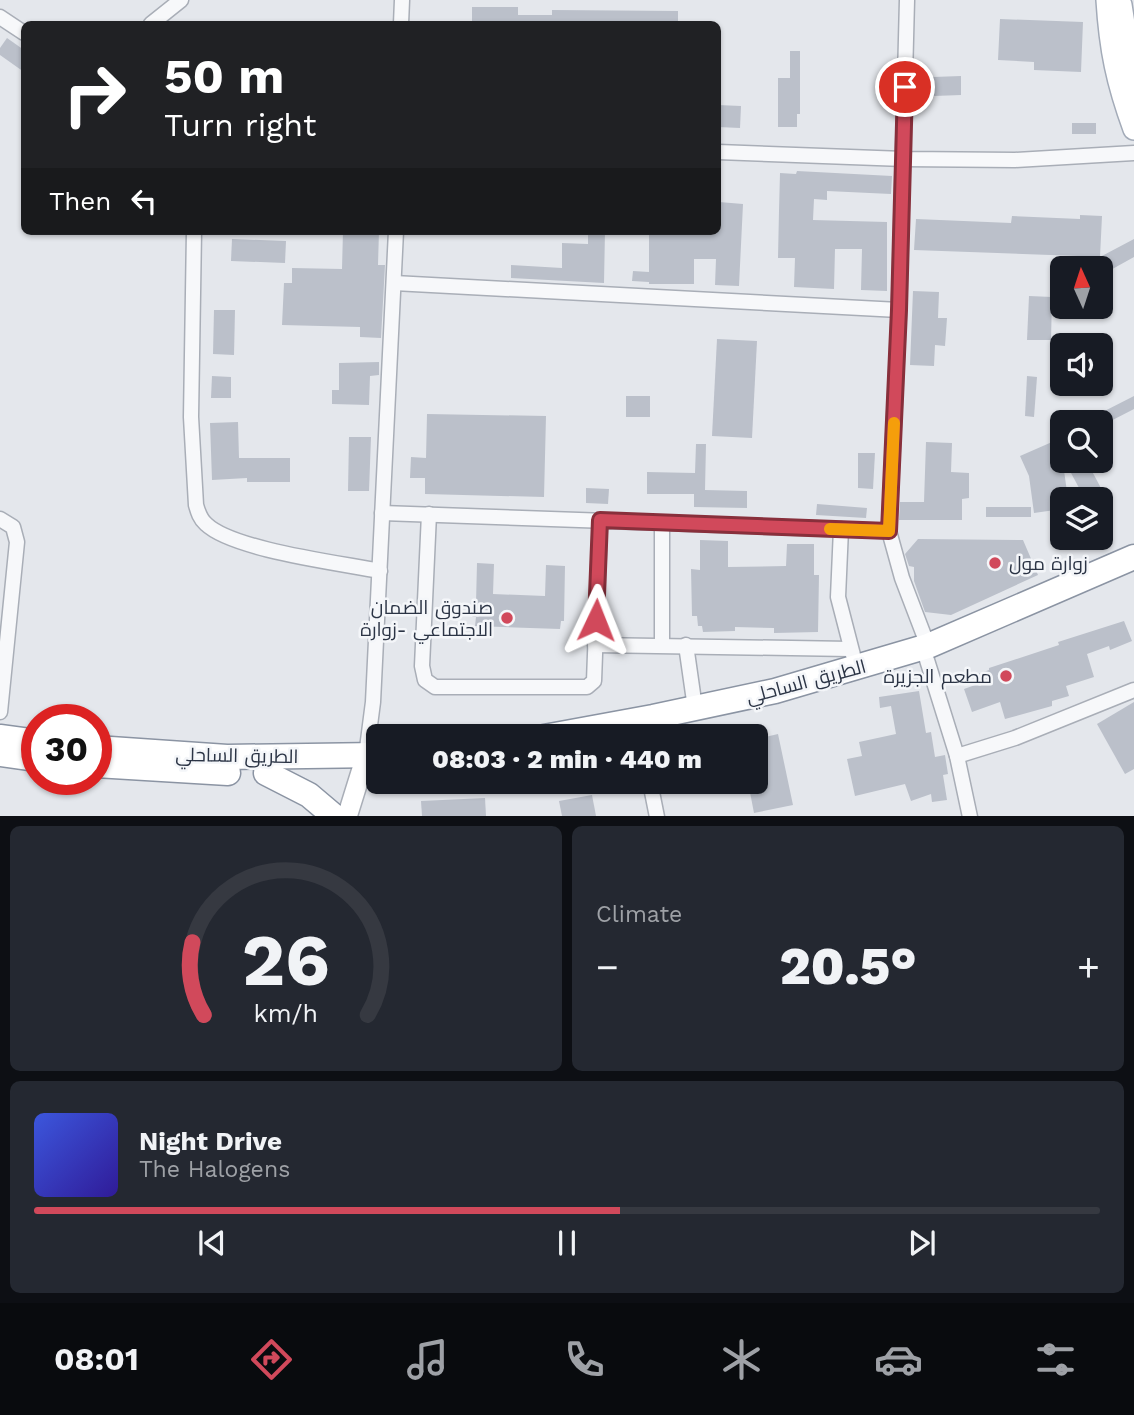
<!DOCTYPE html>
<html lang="en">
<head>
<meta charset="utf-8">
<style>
	:root { --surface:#171b24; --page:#242831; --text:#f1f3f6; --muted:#9ea1a6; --line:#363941; --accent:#d1495b }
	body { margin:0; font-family:"Work Sans",Cairo,sans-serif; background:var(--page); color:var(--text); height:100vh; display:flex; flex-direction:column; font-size:26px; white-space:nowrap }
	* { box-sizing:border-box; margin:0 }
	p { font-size:23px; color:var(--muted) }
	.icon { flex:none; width:38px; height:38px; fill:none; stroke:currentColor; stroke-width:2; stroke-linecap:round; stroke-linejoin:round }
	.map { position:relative; height:816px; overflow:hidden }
	.sheet { display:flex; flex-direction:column; gap:10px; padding:10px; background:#0d0f14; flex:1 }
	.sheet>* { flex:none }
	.guide { position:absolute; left:21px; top:21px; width:700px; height:214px; border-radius:10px; box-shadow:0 2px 5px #0004; background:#202124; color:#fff; overflow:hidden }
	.needle { width:46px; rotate:357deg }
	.controls { position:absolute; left:1050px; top:256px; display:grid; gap:14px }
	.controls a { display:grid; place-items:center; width:63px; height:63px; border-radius:10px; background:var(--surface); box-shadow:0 2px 5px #0004; font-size:35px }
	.speed { position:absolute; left:21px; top:704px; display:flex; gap:14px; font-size:35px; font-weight:700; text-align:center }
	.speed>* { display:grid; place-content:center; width:91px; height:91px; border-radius:50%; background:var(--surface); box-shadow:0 2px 5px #0004; line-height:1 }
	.speed .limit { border:10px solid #d22; background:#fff; color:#111 }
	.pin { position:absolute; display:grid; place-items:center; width:60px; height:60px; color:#fff; margin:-30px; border:4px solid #fff; border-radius:50%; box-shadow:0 2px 7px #0007 }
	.me { position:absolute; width:77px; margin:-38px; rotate:2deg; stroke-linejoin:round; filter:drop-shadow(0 0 5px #0008) }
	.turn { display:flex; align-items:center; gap:24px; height:147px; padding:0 28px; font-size:32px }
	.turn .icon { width:91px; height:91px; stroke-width:2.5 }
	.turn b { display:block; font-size:49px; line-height:60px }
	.then { display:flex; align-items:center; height:66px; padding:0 28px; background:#0003; gap:14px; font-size:26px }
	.big { font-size:52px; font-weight:800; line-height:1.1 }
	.sheet .card { flex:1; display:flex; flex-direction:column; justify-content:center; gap:10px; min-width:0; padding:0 24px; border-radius:10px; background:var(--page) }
	.sheet .dial { align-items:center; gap:0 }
	.dial svg { height:182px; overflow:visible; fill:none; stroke:var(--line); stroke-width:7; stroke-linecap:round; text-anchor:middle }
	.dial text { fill:var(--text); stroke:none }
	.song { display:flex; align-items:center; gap:21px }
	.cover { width:84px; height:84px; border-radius:10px; background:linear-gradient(135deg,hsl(230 70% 55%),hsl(250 70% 35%)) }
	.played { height:7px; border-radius:4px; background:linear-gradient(90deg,var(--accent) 55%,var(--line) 55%) }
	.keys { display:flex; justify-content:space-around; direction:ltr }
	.heat { display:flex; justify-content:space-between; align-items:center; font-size:38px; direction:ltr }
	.sheet .tiles { flex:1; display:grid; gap:10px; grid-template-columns:1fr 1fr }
	.card:last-child { grid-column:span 2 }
	.trip { position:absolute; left:366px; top:724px; width:402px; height:70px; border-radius:10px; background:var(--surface); box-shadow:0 2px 5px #0004; font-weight:800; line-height:70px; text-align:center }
	.tab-bar { display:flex; height:112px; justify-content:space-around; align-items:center; background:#090b0e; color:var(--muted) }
	.tab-bar .icon { width:49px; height:49px }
	.tab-bar .active { color:var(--accent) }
	.tab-bar b { font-size:32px; color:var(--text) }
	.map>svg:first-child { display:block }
</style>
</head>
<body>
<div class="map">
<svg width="1134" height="817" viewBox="0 0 1134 817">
	<rect width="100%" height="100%" fill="#e4e7ec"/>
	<g fill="#bbc0ca">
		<polygon points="472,7 518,7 518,15 552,15 552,10 678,11 678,24 472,24"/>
		<polygon points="1000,19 1083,22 1081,72 1034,70 1034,62 998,60"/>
		<polygon points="7,38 24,50 24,72 0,55 0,48"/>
		<polygon points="790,51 800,51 800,114 797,114 797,127 778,127 778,78 790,78"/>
		<polygon points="961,76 961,95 934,96 933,77"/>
		<polygon points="718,105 741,106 740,128 718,127"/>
		<rect x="1072" y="123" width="24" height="11"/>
		<polygon points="797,171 892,176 891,194 827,191 827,200 814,199 813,220 887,222 887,291 861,290 862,249 835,249 834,289 794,287 795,258 778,258 779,211 780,173 796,174"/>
		<polygon points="719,202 743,204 739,286 715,285 716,259 694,259 694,284 649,284 649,282 632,281 633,271 649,272 649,231 718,231"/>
		<polygon points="1080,215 1102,216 1100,257 1134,239 1134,257 1107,272 1106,262 1078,261 1078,256 914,250 916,219 1011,223 1012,216 1080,219"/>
		<polygon points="343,231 379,231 378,265 385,265 381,338 360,337 360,327 282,325 284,283 292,283 292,268 342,269"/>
		<polygon points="588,231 605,231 604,283 511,278 511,265 562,268 562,243 588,244"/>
		<polygon points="232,239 286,241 285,263 231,261"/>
		<polygon points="913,291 939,292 938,318 947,318 945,346 935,345 934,366 910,365"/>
		<polygon points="1029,296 1052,297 1051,340 1027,340"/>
		<polygon points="214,310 235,310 234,355 213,354"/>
		<polygon points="717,339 757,341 752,438 712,436"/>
		<polygon points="379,362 379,375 370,376 369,405 332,404 332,390 339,390 339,363"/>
		<polygon points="212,376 231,377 231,398 211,398"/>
		<polygon points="1027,376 1037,377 1034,417 1025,416"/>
		<rect x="626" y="396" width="24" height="21"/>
		<polygon points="1134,396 1134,409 1101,426 1101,422 1083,422"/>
		<polygon points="427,414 546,416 544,497 425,494 425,478 410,478 411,457 426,458"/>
		<polygon points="238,422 239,458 290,458 290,482 247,482 247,478 212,480 210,423"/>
		<polygon points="349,437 371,437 369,491 348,491"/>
		<polygon points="926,442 952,443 951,472 969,473 969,498 962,499 962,520 899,520 900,502 924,502"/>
		<polygon points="1052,442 1056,452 1061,449 1068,499 1062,499 1062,509 1034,513 1029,476 1020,456"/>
		<polygon points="696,444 706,444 705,490 747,491 747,508 694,507 694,494 647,494 647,472 695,473"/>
		<polygon points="858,453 875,453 873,489 858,488"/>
		<polygon points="1064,460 1086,460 1102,490 1085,499"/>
		<polygon points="586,488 609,489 608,504 586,503"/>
		<polygon points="817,504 867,508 866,518 816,515"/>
		<rect x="986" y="507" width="45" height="10"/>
		<polygon points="918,539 1023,540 1038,575 951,615 925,612 914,581 914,567 909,566 905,554"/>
		<polygon points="700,540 728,541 728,567 786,566 787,544 814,544 814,575 819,575 818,632 774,633 774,628 735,627 735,631 703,632 702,626 698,626 697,616 692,616 691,569 700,570"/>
		<polygon points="477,563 494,564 493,594 545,596 546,565 565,566 564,621 561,621 560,629 475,626 476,617 472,617 473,603 476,603"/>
		<polygon points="1124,621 1132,641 1110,650 1109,646 1087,654 1094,677 1066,686 1069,696 1052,701 1052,706 1005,719 1000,702 972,712 964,689 978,684 975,675 989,670 989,668 1059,645 1058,642"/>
		<polygon points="919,691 926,733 931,732 935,757 945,755 948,774 943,775 947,800 932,802 931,794 911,801 905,784 855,796 847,759 862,756 859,742 896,734 891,706 880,708 879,697"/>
		<polygon points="1134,702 1134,769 1125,774 1097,724"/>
		<polygon points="778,734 793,805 754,813 748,782 756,782 756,739"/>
		<polygon points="592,795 596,816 562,816 559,801"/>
		<polygon points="485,798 486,816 422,816 421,801"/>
	</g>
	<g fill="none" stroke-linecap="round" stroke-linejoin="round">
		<defs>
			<g id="street">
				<polyline points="907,0 899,310 889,531 902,578 928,646"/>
				<polyline points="0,17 24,33"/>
				<polyline points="151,24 181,0"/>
				<polyline points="401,24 402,0"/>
				<polyline points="718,152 904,159 1015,160 1134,153"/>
				<path d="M194,231L191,417L196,505C198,512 200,519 206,524C233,550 340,563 380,571"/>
				<polyline points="394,283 899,310"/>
				<polyline points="382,513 889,531"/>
				<polyline points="429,514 422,666 425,680 435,687 587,687 594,681 600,521"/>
				<polyline points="0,519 13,527 17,542 0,712"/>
				<polyline points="662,523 662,645"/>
				<polyline points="841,529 838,597 853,655"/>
				<polyline points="595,645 850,649"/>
				<polyline points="686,645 695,708"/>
				<polyline points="927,660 957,756 970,817"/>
				<polyline points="366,756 373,702 396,231"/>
				<polyline points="957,756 1015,738 1134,690"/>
				<polyline points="650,782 657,817"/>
			</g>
			<polyline id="secondary" points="347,817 366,756"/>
			<g id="primary">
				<path d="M1107,0C1110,49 1117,83 1134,129"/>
				<polyline points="1121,5 1134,86"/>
			</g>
			<g id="highway">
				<polyline points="0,737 37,742"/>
				<polyline points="544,737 653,717 775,691 928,646 1134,557"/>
				<polyline points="96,748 227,757 378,755"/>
				<polyline points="0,754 37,759"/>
				<polyline points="96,765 228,773"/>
				<polyline points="266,773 309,795 335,817"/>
			</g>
		</defs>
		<use href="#street" stroke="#a9aeb7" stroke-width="17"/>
		<use href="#secondary" stroke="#a9aeb7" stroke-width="22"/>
		<use href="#primary" stroke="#a3abb8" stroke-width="24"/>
		<use href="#highway" stroke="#8b94a3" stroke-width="27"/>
		<use href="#street" stroke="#f7f8fa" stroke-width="14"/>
		<use href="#secondary" stroke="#fff" stroke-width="19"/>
		<use href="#primary" stroke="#fff" stroke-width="21"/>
		<use href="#highway" stroke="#fff" stroke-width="24"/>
	</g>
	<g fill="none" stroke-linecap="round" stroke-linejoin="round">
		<defs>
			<polyline id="route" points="596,620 600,520 889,531 899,310 905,87"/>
		</defs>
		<use href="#route" stroke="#882f3b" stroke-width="18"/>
		<use href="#route" stroke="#d1495b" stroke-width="12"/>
		<polyline stroke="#f59e0b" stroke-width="12" points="830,529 889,531 894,423"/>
	</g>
	<g fill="#d1495b" stroke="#f4f6f9" stroke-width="2.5">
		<circle cx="995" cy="563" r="7"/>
		<circle cx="507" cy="618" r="7"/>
		<circle cx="1006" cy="676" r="7"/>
	</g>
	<g text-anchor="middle" stroke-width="5" stroke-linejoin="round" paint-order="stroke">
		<g font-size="19" fill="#2b3445" stroke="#f4f6f9" text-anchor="end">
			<text x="1009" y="570" text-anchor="start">زوارة مول</text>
			<text x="493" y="614">صندوق الضمان<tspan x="493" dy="22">الاجتماعي -زوارة</tspan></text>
			<text x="992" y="683">مطعم الجزيرة</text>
		</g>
		<g font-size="19" fill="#2b3445" stroke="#f4f6f9">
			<text transform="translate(806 681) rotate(-15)" y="7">الطريق الساحلي</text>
			<text transform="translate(237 755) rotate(1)" y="7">الطريق الساحلي</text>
		</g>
	</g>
</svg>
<div class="controls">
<a><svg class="needle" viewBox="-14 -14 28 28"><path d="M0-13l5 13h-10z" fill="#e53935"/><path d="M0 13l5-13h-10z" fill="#9ea1a6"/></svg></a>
<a><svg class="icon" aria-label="sound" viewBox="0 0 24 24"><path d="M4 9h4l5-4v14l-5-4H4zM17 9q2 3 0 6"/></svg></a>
<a><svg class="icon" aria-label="search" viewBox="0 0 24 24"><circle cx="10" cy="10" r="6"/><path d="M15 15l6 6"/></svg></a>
<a><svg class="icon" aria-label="layers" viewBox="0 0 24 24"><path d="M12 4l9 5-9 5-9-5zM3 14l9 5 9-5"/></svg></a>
</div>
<div class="speed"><div class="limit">30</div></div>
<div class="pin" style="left:905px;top:87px;background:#d93025"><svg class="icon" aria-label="arrive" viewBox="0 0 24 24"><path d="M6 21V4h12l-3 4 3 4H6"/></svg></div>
<svg class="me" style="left:596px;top:620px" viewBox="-20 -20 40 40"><path d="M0-17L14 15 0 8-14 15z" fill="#d1495b" stroke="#fff" stroke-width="4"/></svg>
<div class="trip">08:03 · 2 min · 440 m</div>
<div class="guide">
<div class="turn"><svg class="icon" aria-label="right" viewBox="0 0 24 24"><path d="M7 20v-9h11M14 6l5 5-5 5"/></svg><div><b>50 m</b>Turn right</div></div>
<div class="then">Then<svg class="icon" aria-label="left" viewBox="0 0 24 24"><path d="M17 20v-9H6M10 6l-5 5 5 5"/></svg></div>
</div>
</div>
<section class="sheet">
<div class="tiles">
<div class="card dial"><svg viewBox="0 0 100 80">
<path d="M14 69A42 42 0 1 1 86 69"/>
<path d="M14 69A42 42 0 0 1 9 37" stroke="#d1495b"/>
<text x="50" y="56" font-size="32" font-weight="700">26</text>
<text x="50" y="72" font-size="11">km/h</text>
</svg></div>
<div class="card"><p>Climate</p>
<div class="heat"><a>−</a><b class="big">20.5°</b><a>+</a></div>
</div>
<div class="card">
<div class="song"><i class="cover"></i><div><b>Night Drive</b><p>The Halogens</p></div></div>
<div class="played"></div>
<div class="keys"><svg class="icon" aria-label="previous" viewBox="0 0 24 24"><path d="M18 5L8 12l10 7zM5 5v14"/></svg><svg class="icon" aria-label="pause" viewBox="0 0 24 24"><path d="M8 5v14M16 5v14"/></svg><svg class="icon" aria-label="next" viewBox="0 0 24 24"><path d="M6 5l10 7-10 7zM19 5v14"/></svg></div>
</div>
</div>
</section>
<nav class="tab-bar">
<b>08:01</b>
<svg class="icon active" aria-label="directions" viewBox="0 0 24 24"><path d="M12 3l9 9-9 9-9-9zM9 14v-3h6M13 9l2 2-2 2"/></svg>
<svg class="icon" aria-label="music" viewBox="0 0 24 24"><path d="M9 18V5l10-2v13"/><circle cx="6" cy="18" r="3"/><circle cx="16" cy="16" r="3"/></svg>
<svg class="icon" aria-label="phone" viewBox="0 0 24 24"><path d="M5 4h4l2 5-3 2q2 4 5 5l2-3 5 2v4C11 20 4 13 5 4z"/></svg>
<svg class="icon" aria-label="climate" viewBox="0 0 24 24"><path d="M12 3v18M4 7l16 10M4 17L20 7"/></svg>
<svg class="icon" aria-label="car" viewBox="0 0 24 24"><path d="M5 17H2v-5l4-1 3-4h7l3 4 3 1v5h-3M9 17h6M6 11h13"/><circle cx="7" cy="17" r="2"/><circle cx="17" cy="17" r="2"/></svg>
<svg class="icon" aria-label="filters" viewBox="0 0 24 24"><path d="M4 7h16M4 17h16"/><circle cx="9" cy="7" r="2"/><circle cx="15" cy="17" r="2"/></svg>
</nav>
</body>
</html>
